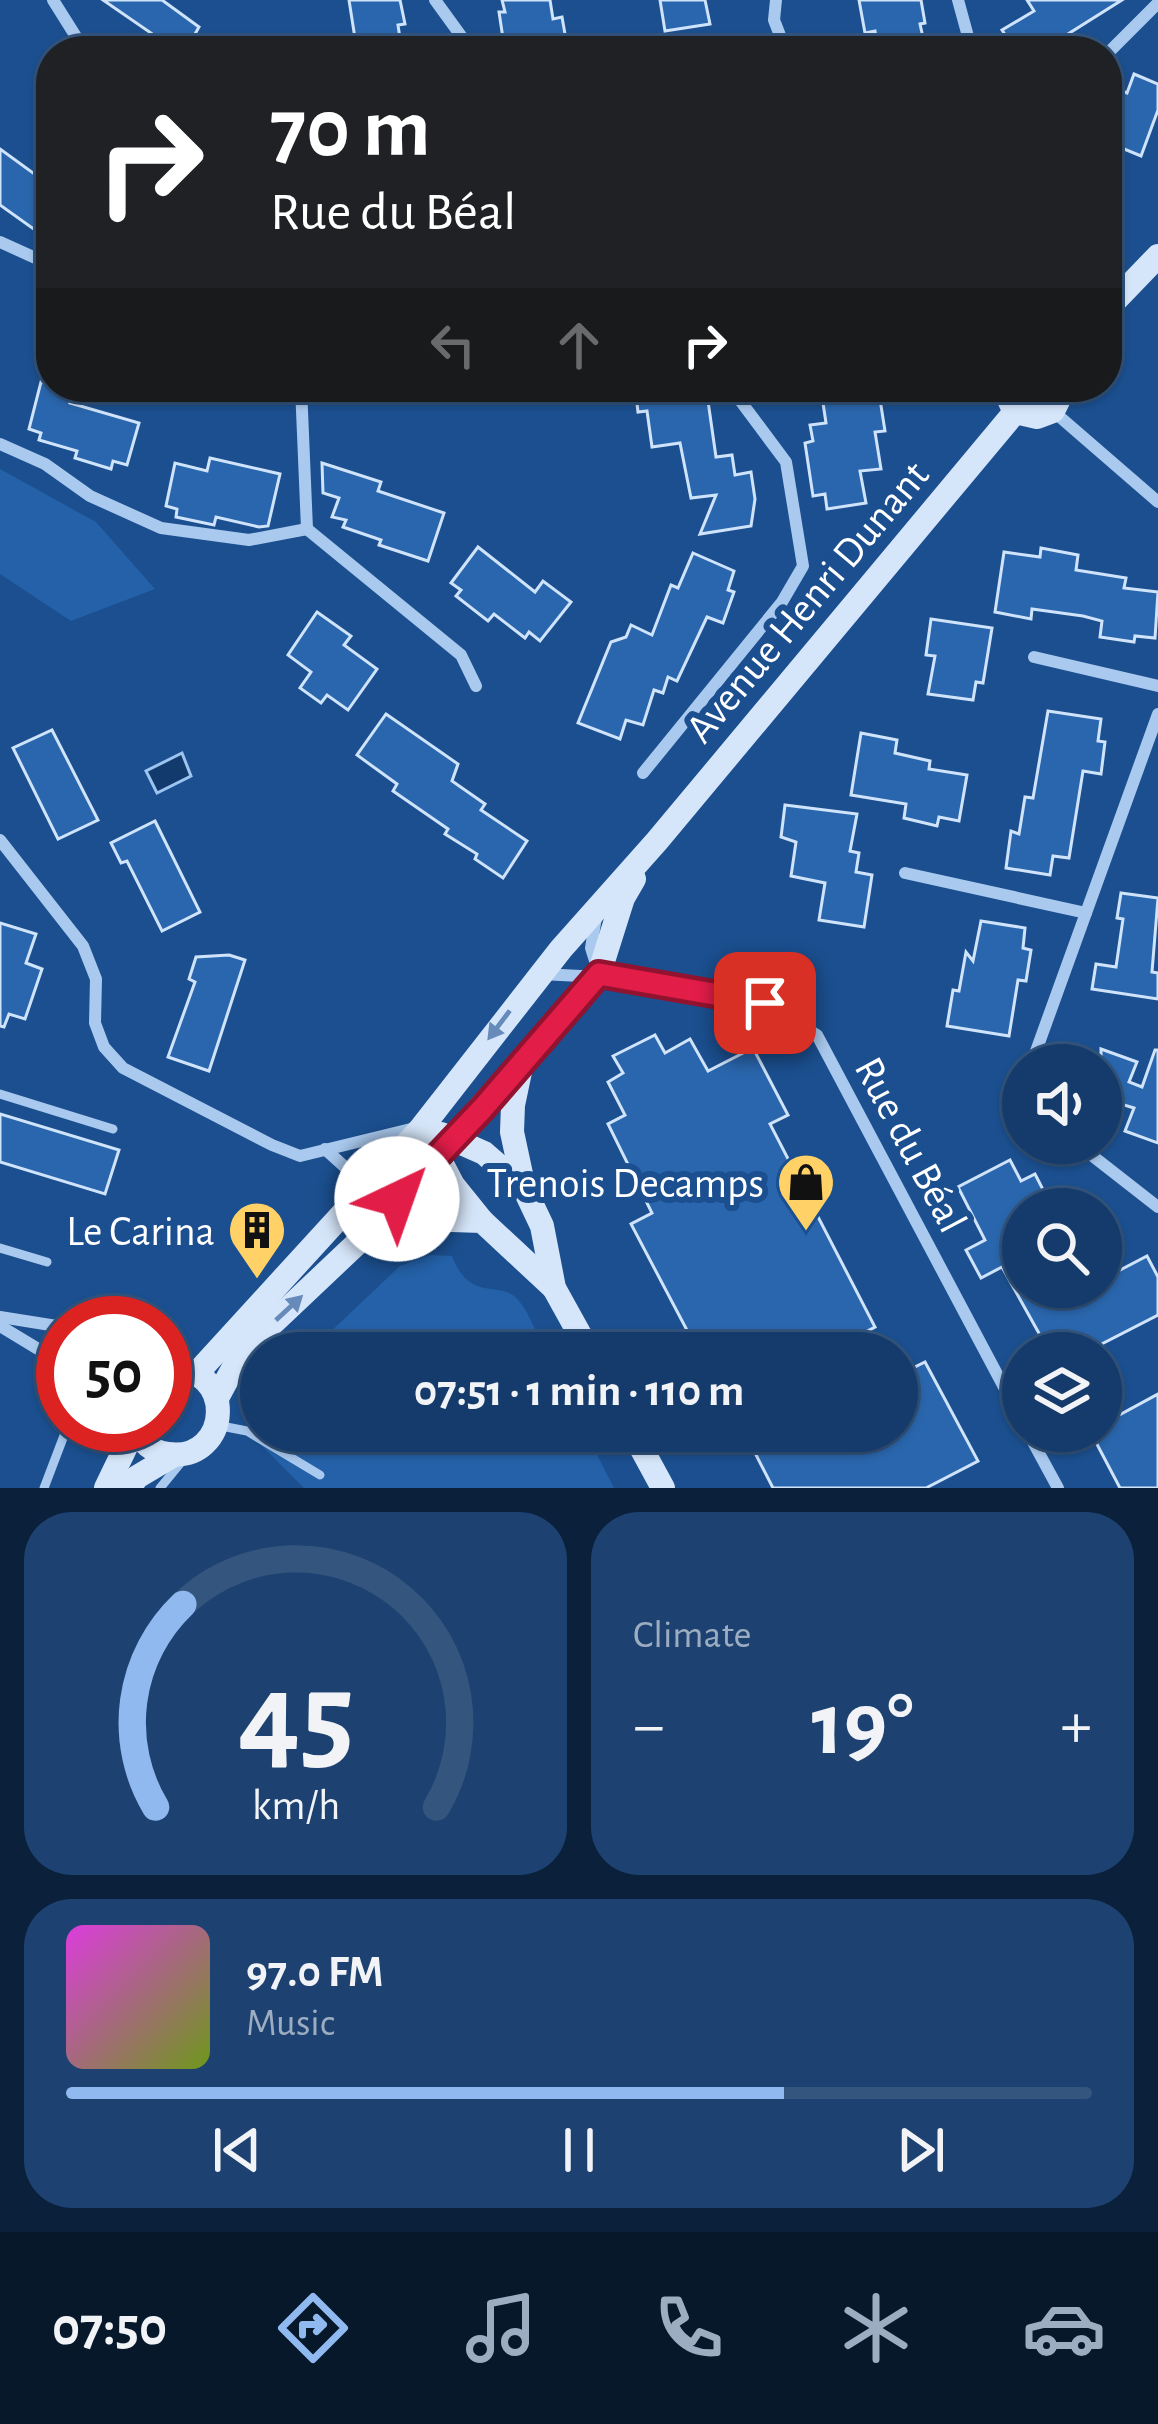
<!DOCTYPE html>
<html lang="en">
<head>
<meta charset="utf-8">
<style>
	:root { --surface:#143b6b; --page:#1d4271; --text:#f1f3f6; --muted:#9dadc1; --line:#33557e; --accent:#90b9f0 }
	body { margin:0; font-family:"Alegreya Sans",sans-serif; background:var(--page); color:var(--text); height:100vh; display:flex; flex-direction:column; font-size:45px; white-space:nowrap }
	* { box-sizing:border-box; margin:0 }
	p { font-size:39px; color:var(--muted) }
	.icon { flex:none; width:66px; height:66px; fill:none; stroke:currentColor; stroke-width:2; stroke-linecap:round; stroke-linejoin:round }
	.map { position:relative; height:1488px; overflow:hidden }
	.details { display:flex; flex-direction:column; gap:24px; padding:24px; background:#0b203b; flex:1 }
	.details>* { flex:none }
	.top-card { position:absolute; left:36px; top:36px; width:1086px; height:366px; border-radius:48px; box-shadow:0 3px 9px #0004,0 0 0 3px var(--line); background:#202124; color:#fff; overflow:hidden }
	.buttons { position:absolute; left:1002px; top:1044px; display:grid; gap:24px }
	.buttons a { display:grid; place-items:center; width:120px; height:120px; border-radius:50%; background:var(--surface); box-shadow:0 3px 9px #0004,0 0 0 3px var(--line); font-size:60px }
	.speed { position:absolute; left:36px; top:1296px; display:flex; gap:24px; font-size:60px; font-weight:700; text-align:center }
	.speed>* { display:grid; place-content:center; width:156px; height:156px; border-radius:50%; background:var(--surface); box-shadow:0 3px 9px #0004,0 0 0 3px var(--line); line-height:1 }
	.speed .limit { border:18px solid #d22; background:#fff; color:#111 }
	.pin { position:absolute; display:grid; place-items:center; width:102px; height:102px; color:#fff; margin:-51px; border-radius:24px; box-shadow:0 6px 18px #0006 }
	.me { position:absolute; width:132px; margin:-66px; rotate:42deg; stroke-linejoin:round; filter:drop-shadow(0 0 9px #0008) }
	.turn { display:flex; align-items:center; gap:42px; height:252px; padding:0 36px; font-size:54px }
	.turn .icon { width:156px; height:156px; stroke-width:2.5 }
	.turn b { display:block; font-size:84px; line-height:102px }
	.lanes { display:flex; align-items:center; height:114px; padding:0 36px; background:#0003; justify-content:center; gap:60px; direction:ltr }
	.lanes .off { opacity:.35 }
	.big { font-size:90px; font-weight:700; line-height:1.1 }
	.details .widget { flex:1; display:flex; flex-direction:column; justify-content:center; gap:18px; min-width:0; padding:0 42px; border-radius:48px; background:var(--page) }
	.details .dial { align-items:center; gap:0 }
	.dial svg { height:312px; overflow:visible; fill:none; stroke:var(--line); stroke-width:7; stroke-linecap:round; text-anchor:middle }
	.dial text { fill:var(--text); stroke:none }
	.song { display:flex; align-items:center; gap:36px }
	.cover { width:144px; height:144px; border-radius:18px; background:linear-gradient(135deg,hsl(300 70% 55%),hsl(80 70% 35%)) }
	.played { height:12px; border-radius:6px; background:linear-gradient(90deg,var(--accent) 70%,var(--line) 70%) }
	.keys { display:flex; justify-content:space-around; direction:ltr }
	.heat { display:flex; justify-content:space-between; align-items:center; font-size:66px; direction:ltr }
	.details .tiles { flex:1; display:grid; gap:24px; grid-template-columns:1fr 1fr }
	.widget:last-child { grid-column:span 2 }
	.trip { position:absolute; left:240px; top:1332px; width:678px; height:120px; border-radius:60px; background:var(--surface); box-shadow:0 3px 9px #0004,0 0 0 3px var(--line); font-weight:700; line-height:120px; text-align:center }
	.dock { display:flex; height:192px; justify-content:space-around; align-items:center; background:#08182b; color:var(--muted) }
	.dock .icon { width:84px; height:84px }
	.dock .active { color:var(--accent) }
	.dock b { font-size:54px; color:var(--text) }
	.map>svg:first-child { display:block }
</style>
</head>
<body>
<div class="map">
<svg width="1158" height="1488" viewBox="0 0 1158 1488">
	<rect width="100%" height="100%" fill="#1b4f8f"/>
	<g fill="#2461a8">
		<polygon points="0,469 96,522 155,589 71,621 0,574"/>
		<path d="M430,1255L452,1256C471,1305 501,1278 519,1301C531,1315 537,1337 546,1353H308L400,1266Z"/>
		<polygon points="261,1408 261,1431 585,1431 614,1488 304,1488 247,1431"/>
	</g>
	<polygon fill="#123a6d" stroke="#9cc4f0" stroke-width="3" points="182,753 191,776 157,793 146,771"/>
	<g fill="#2a66ad" stroke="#cfe3fa" stroke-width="3">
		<polygon points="103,0 162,0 199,27 195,34 217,51 138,51 151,33"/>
		<polygon points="349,0 400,0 405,24 398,25 401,45 357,51"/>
		<polygon points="502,0 550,0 553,19 562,17 568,51 521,51 519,43 504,45 499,12 505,12"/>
		<polygon points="660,0 705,0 710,24 665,31"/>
		<polygon points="859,0 921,0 925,23 920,24 926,51 878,51 875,31 865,33"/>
		<polygon points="1027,0 1122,0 1068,34 1079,51 1016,51 1002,30 1034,11"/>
		<polygon points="1134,74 1158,84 1158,110 1141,156 1107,142 1107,100 1112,87 1127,93"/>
		<polygon points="0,149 51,186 51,223 42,235 0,205"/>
		<polygon points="41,382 74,392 70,403 139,423 127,465 113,461 111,469 75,458 77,451 39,440 41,433 29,429"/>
		<polygon points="635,387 697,387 700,402 708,401 716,457 732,455 735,475 751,472 755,499 751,526 700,534 716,495 691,498 680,443 652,447 647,411 638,412"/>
		<polygon points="879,393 885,431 875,432 881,469 860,471 866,503 827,509 825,494 813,496 805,443 813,441 810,425 826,423 823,403"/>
		<polygon points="210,458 280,474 268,526 259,527 216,517 214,525 176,517 177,509 166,506 175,463 207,471"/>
		<polygon points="322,463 381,482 378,491 444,513 428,561 379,545 381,540 343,527 346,520 332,517 339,498 323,493"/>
		<polygon points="478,547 535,592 543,581 571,602 540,641 529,632 525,638 494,614 488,621 456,596 461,590 451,583"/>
		<polygon points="1041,548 1078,555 1076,570 1126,578 1124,588 1158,592 1155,638 1135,636 1134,642 1100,637 1102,621 1083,616 1032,609 1031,619 995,612 1004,552 1040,557"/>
		<polygon points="693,553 734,571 728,590 734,592 723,623 707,617 677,681 668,677 663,693 654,690 643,725 626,720 620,739 578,723 611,642 626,637 631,625 652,635 671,585 678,588"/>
		<polygon points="317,612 351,636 344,645 377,669 348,710 327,695 321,703 300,688 311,672 288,655"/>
		<polygon points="931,619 992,628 983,683 976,682 973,700 928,694 935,656 926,655"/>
		<polygon points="1048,711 1101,719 1098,741 1105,742 1101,774 1083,771 1069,858 1053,856 1050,875 1006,868 1011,831 1019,834 1025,797 1033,798"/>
		<polygon points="386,714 458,764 452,781 485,804 481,810 527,841 503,878 475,859 477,854 445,834 448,829 393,791 397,784 357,755"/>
		<polygon points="52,730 98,820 58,839 13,748"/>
		<polygon points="861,733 897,740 895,753 930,761 929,769 967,775 959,821 939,817 937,826 904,818 906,804 851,795"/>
		<polygon points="785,805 857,814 850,851 859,853 856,872 872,875 864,927 819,920 825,883 791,876 796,842 781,837"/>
		<polygon points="155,821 200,912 162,931 127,861 121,863 111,843"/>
		<polygon points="1121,893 1158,898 1152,972 1158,973 1158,999 1092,989 1096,964 1116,967 1123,919 1117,918"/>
		<polygon points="981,921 1025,928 1023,948 1031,950 1026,981 1018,980 1009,1036 947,1026 953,990 959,991 966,952 973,961"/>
		<polygon points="0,923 36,934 26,963 42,969 25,1019 9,1014 4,1027 0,1026"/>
		<polygon points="229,955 245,960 209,1071 168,1057 195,982 189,979 196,957"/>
		<polygon points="655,1035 665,1053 690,1039 708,1071 753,1048 788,1115 770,1124 875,1327 825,1353 699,1353 631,1224 652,1213 608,1124 625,1115 608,1082 623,1073 613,1056"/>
		<polygon points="1101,1049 1137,1062 1129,1082 1142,1087 1155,1050 1158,1050 1158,1143 1125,1131 1134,1108 1101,1098"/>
		<polygon points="0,1114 119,1150 105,1194 0,1162"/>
		<polygon points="1010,1160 1021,1181 1035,1174 1053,1209 1023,1209 1023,1287 1101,1287 1101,1280 1147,1256 1158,1277 1158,1315 1084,1353 1050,1353 1002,1267 981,1278 966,1250 985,1240 958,1187"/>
		<polygon points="925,1362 978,1461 926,1488 773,1488 754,1451 792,1431 897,1431 897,1376"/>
		<polygon points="1158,1394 1158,1488 1120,1488 1090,1431 1101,1431 1101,1425"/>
	</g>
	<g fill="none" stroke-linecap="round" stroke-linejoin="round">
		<g stroke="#a9c9ee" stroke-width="9">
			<polyline points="0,1094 113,1129"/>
			<polyline points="0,1248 47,1262"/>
			<polyline points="216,1425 247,1431 320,1475"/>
			<polyline points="44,1488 68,1425"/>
			<polyline points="160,1488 183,1460"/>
		</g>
		<g stroke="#a9c9ee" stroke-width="12">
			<polyline points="53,0 85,51"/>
			<polyline points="435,0 472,51"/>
			<polyline points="776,0 774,20 786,51"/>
			<polyline points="958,0 972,51"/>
			<polyline points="1107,54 1158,3"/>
			<polyline points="1107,207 1116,215"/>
			<polyline points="0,242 51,265"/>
			<polyline points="301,387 307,529"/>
			<polyline points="1053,411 1158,502"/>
			<polyline points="0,444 45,464 90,496 161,528 249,540 307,529 461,655 476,686"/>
			<polyline points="1034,657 1158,686"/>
			<polyline points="643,773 782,602 803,566 786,462 730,387"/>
			<polyline points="0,840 83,946 96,979 95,1023 104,1047 123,1068 272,1145 300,1156 415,1128"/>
			<polyline points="905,873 1086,913"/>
			<polyline points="596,917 591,948 597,967"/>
			<polyline points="541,974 640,979 765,1003 817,1035 1023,1423"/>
			<polyline points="1031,1065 1158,714"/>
			<polyline points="1076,1143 1158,1207"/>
			<polyline points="325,1149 357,1178 360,1193"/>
			<polyline points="0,1317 63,1327"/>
			<polyline points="0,1326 48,1355 63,1358"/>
			<polyline points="1027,1431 1058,1488"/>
		</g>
		<g stroke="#d6e6fa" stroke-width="24">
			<polyline points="1107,309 1158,256"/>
			<polyline points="1003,387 1015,412 1037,417 1053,411 1065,387"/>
			<polyline points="521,1067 513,1105 512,1132 524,1188 542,1226 554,1288 590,1353"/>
			<polyline points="441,1134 484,1153 524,1188"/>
			<polyline points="432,1145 453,1185 482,1221"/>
			<polyline points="369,1232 421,1219 482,1221 554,1288"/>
			<polyline points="197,1373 422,1127 561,949 657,841 1015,412"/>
			<polyline points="217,1398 242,1352 369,1232 599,974 623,898 634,879"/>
			<path d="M133,1425C140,1440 150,1452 168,1454C231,1463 239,1363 165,1368"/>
			<polyline points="632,1431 663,1488"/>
			<polyline points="106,1488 134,1430"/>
			<polyline points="129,1488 137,1477 174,1455"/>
		</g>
	</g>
	<defs><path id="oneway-solid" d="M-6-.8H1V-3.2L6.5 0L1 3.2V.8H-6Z" transform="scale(3)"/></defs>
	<g fill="#668bba">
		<use href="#oneway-solid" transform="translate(499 1025) rotate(127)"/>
		<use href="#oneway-solid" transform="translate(289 1308) rotate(-43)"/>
	</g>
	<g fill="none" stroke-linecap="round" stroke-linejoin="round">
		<defs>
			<polyline id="route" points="397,1199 483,1108 599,974 765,1003"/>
		</defs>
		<use href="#route" stroke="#92132f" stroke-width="30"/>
		<use href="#route" stroke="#e11d48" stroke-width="21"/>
	</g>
	<defs>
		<symbol id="shop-pin" viewBox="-11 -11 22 30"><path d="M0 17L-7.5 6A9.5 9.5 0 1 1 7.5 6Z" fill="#ffd166" stroke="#1b4f8f"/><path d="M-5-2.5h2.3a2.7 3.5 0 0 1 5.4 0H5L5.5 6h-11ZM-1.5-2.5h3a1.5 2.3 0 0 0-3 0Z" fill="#111"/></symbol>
		<symbol id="building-pin" viewBox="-11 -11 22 30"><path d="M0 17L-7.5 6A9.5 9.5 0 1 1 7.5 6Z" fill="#ffd166" stroke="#1b4f8f"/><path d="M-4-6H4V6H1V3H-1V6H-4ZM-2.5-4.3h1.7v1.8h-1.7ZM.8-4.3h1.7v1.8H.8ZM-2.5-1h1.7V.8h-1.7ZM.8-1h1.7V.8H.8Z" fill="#111"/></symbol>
	</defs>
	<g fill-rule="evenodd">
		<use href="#shop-pin" x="773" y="1149" width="66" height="90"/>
		<use href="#building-pin" x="224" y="1197" width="66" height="90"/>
	</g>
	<g text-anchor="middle" stroke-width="12" stroke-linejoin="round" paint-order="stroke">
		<g font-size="42" fill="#fff" stroke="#1b4f8f">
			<text transform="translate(806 601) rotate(-50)" y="15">Avenue Henri Dunant</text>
			<text transform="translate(912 1144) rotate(62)" y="15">Rue du Béal</text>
		</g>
		<g font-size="42" fill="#fff" stroke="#1b4f8f" text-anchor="end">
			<text x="764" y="1197">Trenois Decamps</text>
			<text x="215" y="1245">Le Carina</text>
		</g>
	</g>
</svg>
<div class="buttons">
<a><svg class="icon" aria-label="sound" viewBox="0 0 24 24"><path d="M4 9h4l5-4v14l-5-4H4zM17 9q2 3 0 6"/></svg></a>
<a><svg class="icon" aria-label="search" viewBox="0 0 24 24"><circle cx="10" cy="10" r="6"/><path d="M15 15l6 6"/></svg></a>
<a><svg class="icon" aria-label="layers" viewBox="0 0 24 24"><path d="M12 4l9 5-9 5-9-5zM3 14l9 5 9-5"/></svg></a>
</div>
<div class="speed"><div class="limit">50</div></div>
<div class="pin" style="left:765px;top:1003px;background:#d93025"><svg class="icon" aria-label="arrive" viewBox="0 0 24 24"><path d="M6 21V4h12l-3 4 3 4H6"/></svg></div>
<svg class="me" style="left:397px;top:1199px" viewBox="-20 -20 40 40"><circle r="19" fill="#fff"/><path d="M0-13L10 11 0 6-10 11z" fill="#e11d48"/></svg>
<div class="trip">07:51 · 1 min · 110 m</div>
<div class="top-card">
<div class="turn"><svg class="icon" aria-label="right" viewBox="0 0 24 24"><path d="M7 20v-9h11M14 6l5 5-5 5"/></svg><div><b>70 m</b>Rue du Béal</div></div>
<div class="lanes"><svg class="icon off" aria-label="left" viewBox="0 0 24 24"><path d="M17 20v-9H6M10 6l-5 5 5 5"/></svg><svg class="icon off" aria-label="ahead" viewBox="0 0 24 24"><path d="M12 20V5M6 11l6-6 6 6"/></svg><svg class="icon" aria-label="right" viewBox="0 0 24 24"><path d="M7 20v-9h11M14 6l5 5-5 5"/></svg></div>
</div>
</div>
<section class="details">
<div class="tiles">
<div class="widget dial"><svg viewBox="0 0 100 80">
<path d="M14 69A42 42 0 1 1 86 69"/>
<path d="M14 69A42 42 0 0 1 21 17" stroke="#90b9f0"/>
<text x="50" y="56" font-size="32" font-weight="700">45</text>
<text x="50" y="72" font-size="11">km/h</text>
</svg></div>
<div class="widget"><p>Climate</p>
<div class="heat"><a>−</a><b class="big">19°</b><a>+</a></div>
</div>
<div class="widget">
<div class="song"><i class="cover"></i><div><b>97.0 FM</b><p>Music</p></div></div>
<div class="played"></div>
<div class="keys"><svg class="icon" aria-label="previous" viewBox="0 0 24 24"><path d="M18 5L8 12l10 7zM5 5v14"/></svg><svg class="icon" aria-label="pause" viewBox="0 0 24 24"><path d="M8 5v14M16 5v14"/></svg><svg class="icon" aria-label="next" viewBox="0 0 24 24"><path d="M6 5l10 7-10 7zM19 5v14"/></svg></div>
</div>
</div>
</section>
<nav class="dock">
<b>07:50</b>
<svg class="icon active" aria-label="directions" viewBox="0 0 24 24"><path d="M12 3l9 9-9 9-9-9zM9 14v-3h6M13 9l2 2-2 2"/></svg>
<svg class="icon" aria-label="music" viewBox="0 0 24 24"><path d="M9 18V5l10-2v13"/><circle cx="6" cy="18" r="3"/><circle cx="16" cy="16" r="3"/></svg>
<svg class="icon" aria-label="phone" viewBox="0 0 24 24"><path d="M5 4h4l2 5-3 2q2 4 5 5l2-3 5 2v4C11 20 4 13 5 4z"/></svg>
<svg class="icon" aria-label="climate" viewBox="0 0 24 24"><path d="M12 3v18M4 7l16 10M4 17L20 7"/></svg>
<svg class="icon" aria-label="car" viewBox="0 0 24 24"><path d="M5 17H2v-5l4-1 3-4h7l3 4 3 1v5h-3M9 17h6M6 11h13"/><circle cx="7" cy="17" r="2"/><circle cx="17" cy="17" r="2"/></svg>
</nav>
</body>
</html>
